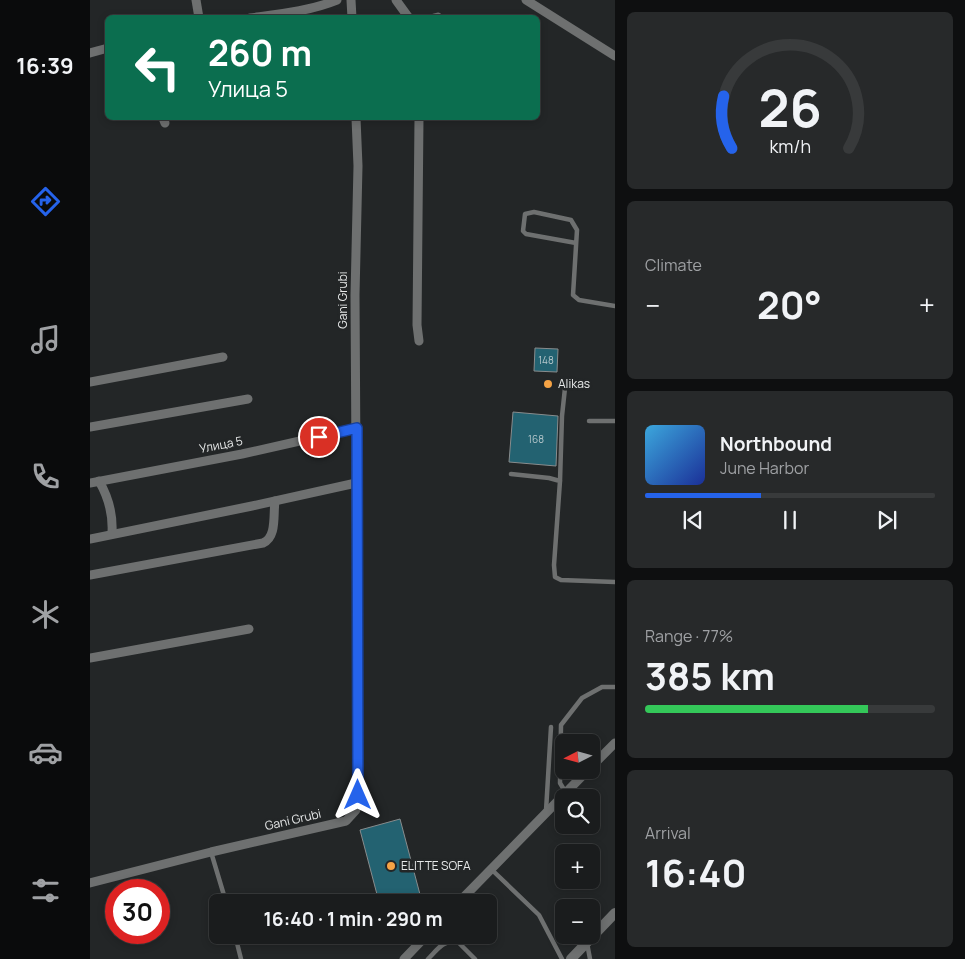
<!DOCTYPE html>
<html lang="en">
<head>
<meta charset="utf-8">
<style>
	:root { --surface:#1a1c1d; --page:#27292a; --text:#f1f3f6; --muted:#9fa1a4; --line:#383a3b; --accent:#2563eb }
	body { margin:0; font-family:Manrope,sans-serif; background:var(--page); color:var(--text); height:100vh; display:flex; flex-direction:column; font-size:19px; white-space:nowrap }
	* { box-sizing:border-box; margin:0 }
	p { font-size:16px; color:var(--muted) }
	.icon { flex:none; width:28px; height:28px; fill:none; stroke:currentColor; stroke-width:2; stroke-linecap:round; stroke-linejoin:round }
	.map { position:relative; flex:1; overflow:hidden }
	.drawer { display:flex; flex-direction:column; gap:12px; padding:12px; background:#0e0f10; width:350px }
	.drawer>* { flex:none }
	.guide { position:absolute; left:15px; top:15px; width:435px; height:105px; border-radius:8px; box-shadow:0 2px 8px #0003,0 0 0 1px var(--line); background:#0b6e4f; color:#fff; overflow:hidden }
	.needle { width:32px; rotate:264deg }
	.controls { position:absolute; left:465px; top:734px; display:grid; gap:10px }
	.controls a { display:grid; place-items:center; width:45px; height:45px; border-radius:8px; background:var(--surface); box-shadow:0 2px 8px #0003,0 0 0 1px var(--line); font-size:25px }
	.speed { position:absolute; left:15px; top:879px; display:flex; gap:10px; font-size:25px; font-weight:700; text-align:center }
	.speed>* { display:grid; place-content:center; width:65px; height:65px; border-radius:50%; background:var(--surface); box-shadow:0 2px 8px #0003,0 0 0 1px var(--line); line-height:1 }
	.speed .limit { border:8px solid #d22; background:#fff; color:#111 }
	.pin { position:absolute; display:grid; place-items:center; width:42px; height:42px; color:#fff; margin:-21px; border:2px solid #fff; border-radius:50%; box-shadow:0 1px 5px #0007 }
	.me { position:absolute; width:55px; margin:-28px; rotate:0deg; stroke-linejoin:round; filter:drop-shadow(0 0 4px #0008) }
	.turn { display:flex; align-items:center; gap:18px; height:105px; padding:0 20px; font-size:22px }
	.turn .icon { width:65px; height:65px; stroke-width:2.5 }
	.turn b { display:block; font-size:35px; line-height:42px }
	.big { font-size:38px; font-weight:700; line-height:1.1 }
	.drawer .card { flex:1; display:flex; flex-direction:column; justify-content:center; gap:8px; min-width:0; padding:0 18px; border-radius:8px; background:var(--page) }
	.drawer .dial { align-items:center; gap:0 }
	.dial svg { height:130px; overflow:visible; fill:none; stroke:var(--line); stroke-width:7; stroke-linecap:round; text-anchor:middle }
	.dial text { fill:var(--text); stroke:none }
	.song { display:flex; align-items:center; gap:15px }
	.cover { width:60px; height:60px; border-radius:8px; background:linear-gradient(135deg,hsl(200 70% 55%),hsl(230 70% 35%)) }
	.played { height:5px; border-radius:2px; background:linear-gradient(90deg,var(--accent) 40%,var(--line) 40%) }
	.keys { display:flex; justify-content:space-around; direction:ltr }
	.heat { display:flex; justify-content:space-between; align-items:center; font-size:28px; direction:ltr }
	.charge { height:8px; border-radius:4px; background:linear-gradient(90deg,#34c759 77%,var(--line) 0) }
	.trip { position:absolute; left:119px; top:894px; width:288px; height:50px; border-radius:8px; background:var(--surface); box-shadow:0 2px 8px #0003,0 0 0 1px var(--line); font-weight:700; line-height:50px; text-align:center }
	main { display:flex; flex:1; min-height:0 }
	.menu { display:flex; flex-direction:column; width:90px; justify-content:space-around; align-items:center; background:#0a0b0c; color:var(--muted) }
	.menu .icon { width:35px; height:35px }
	.menu .current { color:var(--accent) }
	.menu b { font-size:22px; color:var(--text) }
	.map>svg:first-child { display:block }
</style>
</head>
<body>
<main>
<nav class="menu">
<b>16:39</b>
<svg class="icon current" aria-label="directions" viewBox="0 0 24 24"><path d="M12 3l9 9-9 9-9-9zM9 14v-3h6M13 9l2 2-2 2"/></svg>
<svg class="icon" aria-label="music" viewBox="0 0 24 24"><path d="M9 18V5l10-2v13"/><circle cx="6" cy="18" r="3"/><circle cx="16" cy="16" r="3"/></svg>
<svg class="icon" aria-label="phone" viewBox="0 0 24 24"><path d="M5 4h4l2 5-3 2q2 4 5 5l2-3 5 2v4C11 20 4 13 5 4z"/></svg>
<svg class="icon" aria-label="climate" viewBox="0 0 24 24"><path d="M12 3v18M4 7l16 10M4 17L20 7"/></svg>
<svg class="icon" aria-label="car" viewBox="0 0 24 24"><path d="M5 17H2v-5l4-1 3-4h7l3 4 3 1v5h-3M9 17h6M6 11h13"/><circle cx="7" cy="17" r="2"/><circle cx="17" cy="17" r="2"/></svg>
<svg class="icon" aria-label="filters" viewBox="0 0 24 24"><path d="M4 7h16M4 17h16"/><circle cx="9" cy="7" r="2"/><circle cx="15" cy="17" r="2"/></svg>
</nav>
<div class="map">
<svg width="525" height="959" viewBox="0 0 525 959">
	<rect width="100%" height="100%" fill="#232627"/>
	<g fill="#236271" stroke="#888c8d">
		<polygon points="445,348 468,349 467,372 444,371"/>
		<polygon points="423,412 468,416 466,466 419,462"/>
		<polygon points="310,819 332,902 289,902 270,830"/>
	</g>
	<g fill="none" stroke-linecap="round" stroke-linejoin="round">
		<g stroke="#6e7070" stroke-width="4.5">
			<polyline points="486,243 436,234 433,231 435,214 444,212 481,220 487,230 483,295 489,300 525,306"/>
			<polyline points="499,421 525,421"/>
			<polyline points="421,474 459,478 470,481 464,565 465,577 471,580 525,582"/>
			<polyline points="470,481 472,416 475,388"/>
			<polyline points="476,793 470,783 471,725 492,698 512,687 525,687"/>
			<polyline points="456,811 461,727"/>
			<polyline points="121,852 136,902"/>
			<polyline points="401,869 449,915 472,959"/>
			<polyline points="145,935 151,959"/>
			<polyline points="497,943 500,959"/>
			<path d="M338,959C347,950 353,940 367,941L385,959"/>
		</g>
		<g stroke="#6e7070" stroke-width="9">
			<polyline points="106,0 109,18"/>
			<polyline points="261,0 262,18"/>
			<polyline points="306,0 319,18"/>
			<polyline points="436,0 525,56"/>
			<path d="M160,18C190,14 220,11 247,0"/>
			<polyline points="344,18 348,17"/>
			<polyline points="0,53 18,48"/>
			<polyline points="73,118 75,123"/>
			<polyline points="329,118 327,325 329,341"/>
			<polyline points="0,382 133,357"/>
			<polyline points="0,427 158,399"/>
			<path d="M9,481C19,498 23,515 22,533"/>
			<polyline points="0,483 152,454 267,428"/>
			<polyline points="0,539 162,506 266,483"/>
			<path d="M0,575L173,543C187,537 183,515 185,501"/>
			<polyline points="0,658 159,629"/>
			<polyline points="501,767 525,743"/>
			<polyline points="0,883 121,852 256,821 266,810 268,795 265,295 268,166 266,118"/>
			<polyline points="369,902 498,770"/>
			<polyline points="314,959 337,935"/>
		</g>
		<polyline stroke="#6e7070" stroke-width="10" points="481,959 525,913"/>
	</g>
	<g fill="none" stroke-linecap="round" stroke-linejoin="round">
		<defs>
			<polyline id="route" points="229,437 267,428 268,795"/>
		</defs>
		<use href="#route" stroke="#184099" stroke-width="12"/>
		<use href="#route" stroke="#2563eb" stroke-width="9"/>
	</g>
	<g fill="#f5a345" stroke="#232627" stroke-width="2">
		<circle cx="458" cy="384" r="5"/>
		<circle cx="301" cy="866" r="5"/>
	</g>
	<g text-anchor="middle" stroke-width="5" stroke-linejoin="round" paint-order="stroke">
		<g font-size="10" fill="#b6c7cb">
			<text x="456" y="364">148</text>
			<text x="446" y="443">168</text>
		</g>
		<g font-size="12" fill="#e7e9e9" stroke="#232627">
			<text transform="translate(253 300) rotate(-90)" y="4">Gani Grubi</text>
			<text transform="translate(131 445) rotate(-11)" y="4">Улица 5</text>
			<text transform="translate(203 820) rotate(-13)" y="4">Gani Grubi</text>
		</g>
		<g font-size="12" fill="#e7e9e9" stroke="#232627" text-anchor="start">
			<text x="468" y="388">Alikas</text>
			<text x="311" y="870">ELITTE SOFA</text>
		</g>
	</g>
</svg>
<div class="controls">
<a><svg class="needle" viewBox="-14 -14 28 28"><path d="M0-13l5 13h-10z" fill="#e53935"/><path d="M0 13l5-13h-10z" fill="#9fa1a4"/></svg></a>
<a><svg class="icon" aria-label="search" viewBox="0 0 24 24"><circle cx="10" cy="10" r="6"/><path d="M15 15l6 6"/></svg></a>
<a>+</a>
<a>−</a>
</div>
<div class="speed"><div class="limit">30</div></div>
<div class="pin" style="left:229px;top:437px;background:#d93025"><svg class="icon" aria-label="arrive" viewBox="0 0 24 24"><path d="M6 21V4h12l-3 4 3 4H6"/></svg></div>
<svg class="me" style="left:268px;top:795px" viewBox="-20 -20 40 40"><path d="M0-17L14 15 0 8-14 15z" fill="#2563eb" stroke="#fff" stroke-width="4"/></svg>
<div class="trip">16:40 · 1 min · 290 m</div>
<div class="guide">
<div class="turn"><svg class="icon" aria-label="left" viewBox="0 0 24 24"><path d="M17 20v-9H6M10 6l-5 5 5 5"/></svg><div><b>260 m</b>Улица 5</div></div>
</div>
</div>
<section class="drawer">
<div class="card dial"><svg viewBox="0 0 100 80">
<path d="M14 69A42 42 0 1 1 86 69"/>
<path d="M14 69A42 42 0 0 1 9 37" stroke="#2563eb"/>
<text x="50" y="56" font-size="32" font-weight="700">26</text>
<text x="50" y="72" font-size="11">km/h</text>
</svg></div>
<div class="card"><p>Climate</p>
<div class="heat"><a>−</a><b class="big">20°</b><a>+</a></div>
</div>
<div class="card">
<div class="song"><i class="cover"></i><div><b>Northbound</b><p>June Harbor</p></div></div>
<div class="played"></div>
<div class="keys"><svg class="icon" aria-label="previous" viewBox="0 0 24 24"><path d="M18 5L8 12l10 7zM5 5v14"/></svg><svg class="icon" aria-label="pause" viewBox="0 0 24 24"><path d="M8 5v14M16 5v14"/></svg><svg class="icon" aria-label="next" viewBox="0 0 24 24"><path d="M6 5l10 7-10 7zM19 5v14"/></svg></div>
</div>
<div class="card"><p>Range · 77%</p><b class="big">385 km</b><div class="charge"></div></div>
<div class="card"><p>Arrival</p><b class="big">16:40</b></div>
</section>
</main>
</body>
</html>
